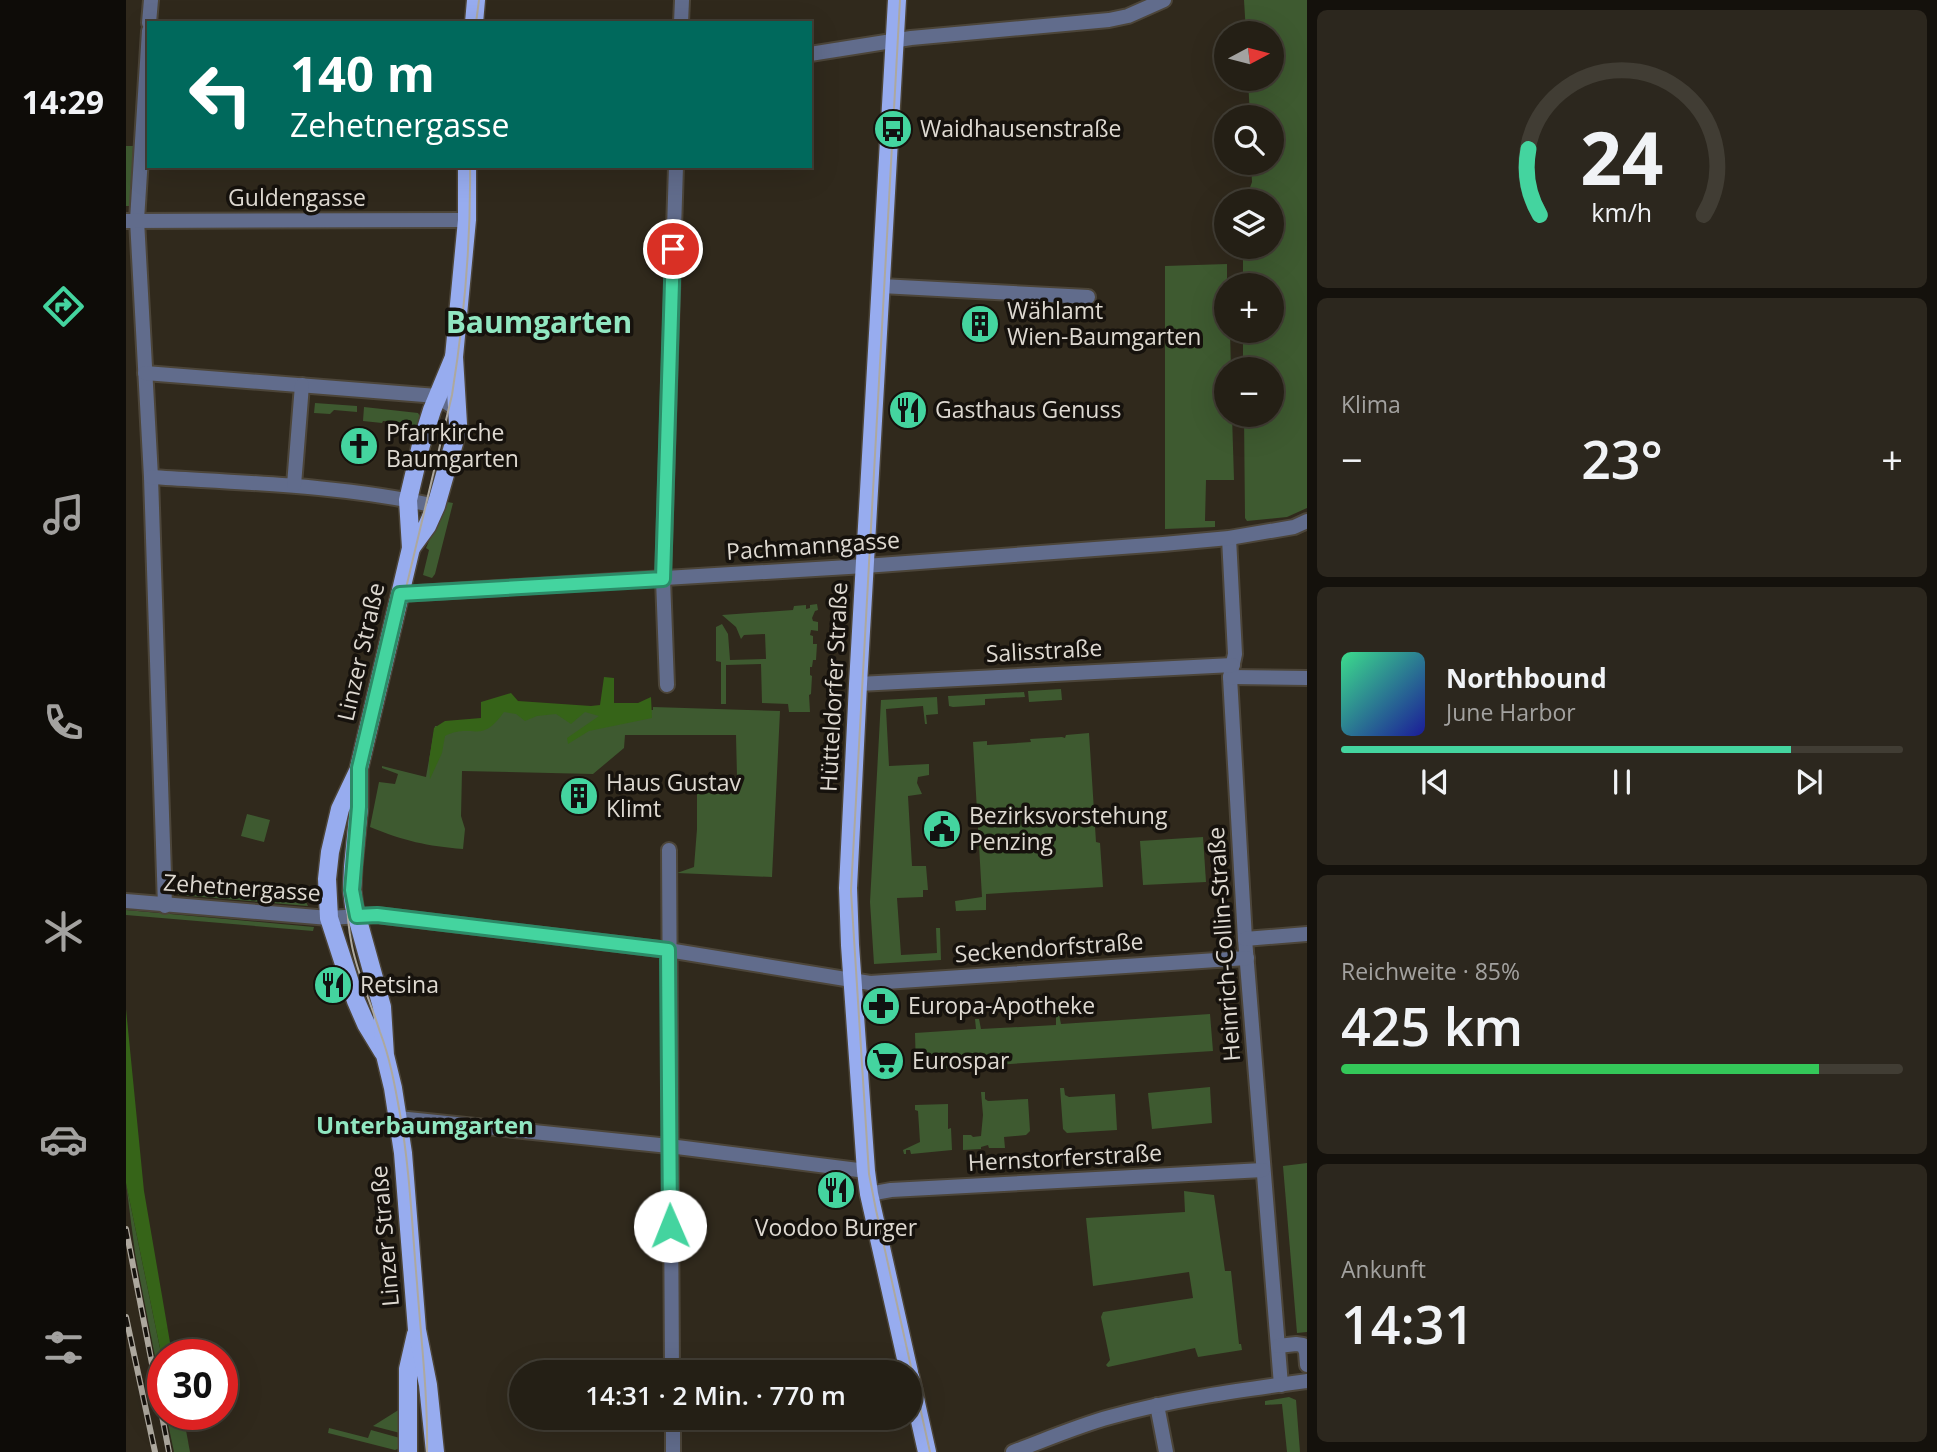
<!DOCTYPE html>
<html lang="de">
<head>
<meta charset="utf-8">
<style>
	:root { --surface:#241f15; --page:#2c271e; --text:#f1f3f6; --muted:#a3a2a0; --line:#413d34; --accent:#44d49f }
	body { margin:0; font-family:"Open Sans",sans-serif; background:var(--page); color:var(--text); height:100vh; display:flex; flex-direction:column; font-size:26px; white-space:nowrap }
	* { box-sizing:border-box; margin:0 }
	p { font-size:23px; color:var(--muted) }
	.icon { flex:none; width:38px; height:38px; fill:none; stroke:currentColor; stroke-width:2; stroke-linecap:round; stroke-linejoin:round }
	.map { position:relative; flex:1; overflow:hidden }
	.panel { display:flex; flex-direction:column; gap:10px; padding:10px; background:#14110c; width:630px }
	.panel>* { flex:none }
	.guide { position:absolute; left:21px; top:21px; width:665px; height:147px; border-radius:0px; box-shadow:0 7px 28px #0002,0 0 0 2px var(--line); background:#00695c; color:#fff; overflow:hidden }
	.needle { width:46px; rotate:83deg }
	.controls { position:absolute; left:1088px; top:21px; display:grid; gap:14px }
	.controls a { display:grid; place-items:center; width:70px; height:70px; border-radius:50%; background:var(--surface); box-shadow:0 7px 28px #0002,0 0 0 2px var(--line); font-size:35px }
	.speed { position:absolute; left:21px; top:1339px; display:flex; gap:14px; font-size:35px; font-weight:700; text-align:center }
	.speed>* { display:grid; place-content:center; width:91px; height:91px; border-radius:50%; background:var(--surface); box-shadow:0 7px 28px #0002,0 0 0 2px var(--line); line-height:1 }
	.speed .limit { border:10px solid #d22; background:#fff; color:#111 }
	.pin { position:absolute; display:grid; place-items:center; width:60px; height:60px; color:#fff; margin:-30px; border:4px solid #fff; border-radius:50%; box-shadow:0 2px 7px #0007 }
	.me { position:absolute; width:77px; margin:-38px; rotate:359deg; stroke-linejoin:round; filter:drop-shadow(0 0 5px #0008) }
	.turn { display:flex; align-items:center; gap:24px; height:147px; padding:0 28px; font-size:32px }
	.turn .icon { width:91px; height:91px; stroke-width:2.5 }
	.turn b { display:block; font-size:49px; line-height:60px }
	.big { font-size:52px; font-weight:600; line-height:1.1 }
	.panel .tile { flex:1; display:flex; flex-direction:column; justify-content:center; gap:10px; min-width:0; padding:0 24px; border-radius:10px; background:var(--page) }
	.panel .dial { align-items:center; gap:0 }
	.dial svg { height:182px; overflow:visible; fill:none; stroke:var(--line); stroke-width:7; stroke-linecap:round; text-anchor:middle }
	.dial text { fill:var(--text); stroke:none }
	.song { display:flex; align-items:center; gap:21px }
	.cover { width:84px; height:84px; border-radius:10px; background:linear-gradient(135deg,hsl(150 70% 55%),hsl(240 70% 35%)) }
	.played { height:7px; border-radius:4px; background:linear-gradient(90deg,var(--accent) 80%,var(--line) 80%) }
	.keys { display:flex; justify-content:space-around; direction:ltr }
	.heat { display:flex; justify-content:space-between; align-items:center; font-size:38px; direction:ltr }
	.charge { height:10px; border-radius:5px; background:linear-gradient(90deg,#34c759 85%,var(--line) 0) }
	.trip { position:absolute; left:383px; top:1360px; width:413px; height:70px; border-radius:35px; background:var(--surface); box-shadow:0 7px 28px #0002,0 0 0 2px var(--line); font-weight:600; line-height:70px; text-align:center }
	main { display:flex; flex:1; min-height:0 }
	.dock { display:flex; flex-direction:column; width:126px; justify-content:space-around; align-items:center; background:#0e0c08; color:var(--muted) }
	.dock .icon { width:49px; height:49px }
	.dock .active { color:var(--accent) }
	.dock b { font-size:32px; color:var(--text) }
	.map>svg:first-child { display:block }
</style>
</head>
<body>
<main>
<nav class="dock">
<b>14:29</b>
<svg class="icon active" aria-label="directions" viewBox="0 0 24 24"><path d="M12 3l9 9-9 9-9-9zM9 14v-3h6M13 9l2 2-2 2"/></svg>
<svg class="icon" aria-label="music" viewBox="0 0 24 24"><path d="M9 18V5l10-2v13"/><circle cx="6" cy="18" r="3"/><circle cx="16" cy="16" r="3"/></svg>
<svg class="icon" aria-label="phone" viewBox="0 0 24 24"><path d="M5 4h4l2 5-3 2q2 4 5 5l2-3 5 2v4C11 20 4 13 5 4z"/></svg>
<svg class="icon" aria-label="climate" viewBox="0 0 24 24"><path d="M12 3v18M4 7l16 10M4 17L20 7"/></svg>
<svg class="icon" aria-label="car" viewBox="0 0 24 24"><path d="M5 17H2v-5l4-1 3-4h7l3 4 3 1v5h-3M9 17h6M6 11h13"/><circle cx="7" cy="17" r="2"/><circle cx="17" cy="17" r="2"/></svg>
<svg class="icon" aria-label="filters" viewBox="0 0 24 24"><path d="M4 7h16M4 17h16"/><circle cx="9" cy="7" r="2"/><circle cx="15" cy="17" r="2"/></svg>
</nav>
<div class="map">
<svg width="1181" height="1452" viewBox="0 0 1181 1452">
	<rect width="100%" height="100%" fill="#30291c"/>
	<g fill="#3e5a30">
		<polygon points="1118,0 1181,0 1181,508 1161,517 1121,521 1119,518 1118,415 1146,415 1146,369 1117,369 1117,331 1146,331 1146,285 1117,285 1117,247 1146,247 1146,201 1119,201 1126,182 1125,163 1146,163 1146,117 1124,117 1122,79 1146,79 1146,33 1120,33"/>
		<polygon points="0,146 7,146 5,206 0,206"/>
		<polygon points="1101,264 1101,331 1104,331 1105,369 1101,369 1101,415 1106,415 1108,480 1080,480 1079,521 1089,521 1089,527 1039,529 1039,266"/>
		<polygon points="189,403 231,406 231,412 208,410 204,414 188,413"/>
		<polygon points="238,407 292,413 295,418 293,430 281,427 280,423 257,421 256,423 237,421"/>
		<polygon points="316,501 327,503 309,574 306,578 297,575 303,550 300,548 309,526"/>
		<polygon points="691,604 692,610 689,611 686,618 687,621 692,622 692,631 685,630 684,635 687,636 687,644 691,644 690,660 687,660 686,667 684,667 684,675 686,676 685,694 683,695 684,712 663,712 662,704 636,703 635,664 600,665 600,704 595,704 595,662 590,661 590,627 596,624 602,634 604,660 640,659 639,634 618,635 615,639 610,627 596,615 667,610 668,606 680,605 680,609 684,608 684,605"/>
		<polygon points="935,689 936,700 903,702 902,691"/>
		<polygon points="898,692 899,697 859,699 859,705 827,707 823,706 822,696"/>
		<polygon points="811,697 812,714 800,715 801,724 799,724 797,706 760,709 763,766 803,764 803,775 792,777 791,783 796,794 782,796 786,866 800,866 802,890 797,890 797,897 771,898 775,955 811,953 810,928 814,928 815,960 748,964 744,902 755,700"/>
		<path d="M362,700L475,709L527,710V707L654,711L646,877L551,873L568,867L571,829V776L611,777L610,735H499L498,748L467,774L336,771L335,816L339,829L337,849C301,846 278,841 244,827L253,782L269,784L272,774L256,768V766L300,777L309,726H362Z"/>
		<polygon points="963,733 970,842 974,843 977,887 860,894 860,910 830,911 829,901 856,897 847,742 861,741 861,745 905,742 904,739 936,737 939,738 940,735"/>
		<polygon points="121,814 144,820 138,842 115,836"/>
		<polygon points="1077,837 1080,882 1017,885 1014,841"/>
		<polygon points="52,891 180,902 182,906 52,895"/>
		<polygon points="0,910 188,927 187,931 0,915"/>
		<polygon points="930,1014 933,1014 935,1024 1084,1014 1087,1051 790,1070 789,1033 850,1029 849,1019 853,1019 855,1029 930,1025"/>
		<polygon points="1084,1087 1086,1123 1026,1129 1022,1093"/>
		<polygon points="934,1088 938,1088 939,1095 943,1097 989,1094 991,1130 941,1133 937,1129"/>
		<polygon points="855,1092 859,1092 859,1099 862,1101 902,1099 904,1131 900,1135 878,1137 879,1148 863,1148 862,1145 855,1147 855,1149 837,1150 837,1135 845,1135 847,1137 855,1136 857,1115"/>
		<polygon points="822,1104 822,1129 825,1128 826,1150 785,1154 784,1150 780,1150 780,1154 778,1154 777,1150 794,1142 792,1111 789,1110 789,1105"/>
		<polygon points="1181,1163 1181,1332 1171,1333 1157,1166"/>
		<polygon points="0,1183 37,1363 37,1398 9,1253"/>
		<polygon points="1058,1191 1088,1195 1099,1271 1105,1271 1113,1344 1115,1344 1116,1350 1072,1357 1069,1348 982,1367 980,1365 984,1360 975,1317 977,1312 1067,1298 1063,1272 967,1286 960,1218 1059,1212"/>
		<polygon points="1163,1397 1170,1400 1174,1452 1161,1452 1156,1404 1139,1405 1139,1401"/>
		<polygon points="274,1409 274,1433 247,1426"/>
		<polygon points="40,1414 57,1414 64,1452 48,1452"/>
		<polygon points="203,1428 242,1438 245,1430 274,1438 274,1448 269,1450 202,1433"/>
	</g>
	<g fill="#366418">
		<path d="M478,677L488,678V703H512L525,697L526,718L463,731L442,744L441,738L473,716L459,712L445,724L430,714L411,716L399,721L390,714L378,712C354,746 347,722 319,736L316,753L304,779L303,761L308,728L319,721L355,718V702L385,693L392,701L465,706L474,705Z"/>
		<polygon points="0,1009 18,1191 46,1354 37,1354 37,1363 0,1183"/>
	</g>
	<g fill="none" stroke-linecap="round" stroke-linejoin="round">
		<defs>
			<g id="minor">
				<polyline points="23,23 25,0"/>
				<polyline points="555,23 556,0"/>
				<polyline points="23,31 11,220 25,477 39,906"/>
				<polyline points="684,54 785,38 983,20 1002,16 1038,0"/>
				<polyline points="0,221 341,220"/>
				<polyline points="755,286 962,297"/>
				<polyline points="19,373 311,396 330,409"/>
				<path d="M25,477C120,483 216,485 310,506"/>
				<polyline points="168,485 176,385"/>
				<polyline points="1103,538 1109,654 1104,677 1119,939 1155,1385"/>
				<polyline points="274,594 739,566 1037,544 1103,538 1168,527 1181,521"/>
				<polyline points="1104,677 1181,678"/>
				<polyline points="732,684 1107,665"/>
				<polyline points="541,685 537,579 550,166"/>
				<polyline points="543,850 546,1372"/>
				<polyline points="0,901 203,918 251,915 542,950 744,983 1121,958"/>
				<polyline points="1119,939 1181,934"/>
				<polyline points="272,1118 543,1146 740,1171"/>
				<polyline points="743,1194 765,1190 1137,1170"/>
				<polyline points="1152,1346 1170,1344 1177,1345 1180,1352 1181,1365"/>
				<polyline points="1031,1405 1040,1452"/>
				<polyline points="547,1418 547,1452"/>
				<path d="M887,1452C919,1440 951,1426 984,1417C1048,1399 1115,1390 1181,1381"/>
			</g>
			<g id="major">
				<polyline points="771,0 732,684 722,888 724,945 740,1171 743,1194 783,1372"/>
				<polyline points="348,23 350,0"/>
				<polyline points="285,548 301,526 310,506 328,443 332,424 328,357 341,220 341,166"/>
				<polyline points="232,771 214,809 204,852 201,879 203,918 230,1001 240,1024 257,1052"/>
				<polyline points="784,1376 801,1452"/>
				<polyline points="282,1452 282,1369 290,1334"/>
				<polyline points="309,1452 302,1385 291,1330 277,1153 267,1088 259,1055 256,1007 228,906 226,890 227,867 233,807 233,768 285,548 282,500 295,445 306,410 328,357"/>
			</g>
		</defs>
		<use href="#minor" stroke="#4c4539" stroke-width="18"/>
		<use href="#major" stroke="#4c4539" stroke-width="21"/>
		<use href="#minor" stroke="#616c8c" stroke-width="14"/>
		<use href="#major" stroke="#97acef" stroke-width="18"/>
		<g stroke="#ada89e" stroke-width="2">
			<polyline points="774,0 725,891 743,1174 750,1210 804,1452"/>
			<polyline points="350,23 353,0"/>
			<path d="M301,1452C302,1395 295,1339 291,1283C286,1227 284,1170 274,1114C269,1086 264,1058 254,1032C245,1003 232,976 226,946C214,889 225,829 236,773L326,395C338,320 345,243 344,166"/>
		</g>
		<defs>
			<g id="rail">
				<polyline points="0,1229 43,1452"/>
				<polyline points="0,1317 29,1452"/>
			</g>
		</defs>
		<use href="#rail" stroke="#ada89e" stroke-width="6"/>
		<use href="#rail" stroke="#16120d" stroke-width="3.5" stroke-dasharray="10" stroke-linecap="butt"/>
	</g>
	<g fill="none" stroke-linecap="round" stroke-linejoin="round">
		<defs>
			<polyline id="route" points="544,1226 542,950 251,915 231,916 226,890 233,807 233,768 274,594 537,579 547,249"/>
		</defs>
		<use href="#route" stroke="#2c8a67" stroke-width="18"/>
		<use href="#route" stroke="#44d49f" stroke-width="12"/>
	</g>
	<defs>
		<symbol id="bus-disc" viewBox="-11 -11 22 22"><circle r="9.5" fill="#44d49f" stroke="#16120d"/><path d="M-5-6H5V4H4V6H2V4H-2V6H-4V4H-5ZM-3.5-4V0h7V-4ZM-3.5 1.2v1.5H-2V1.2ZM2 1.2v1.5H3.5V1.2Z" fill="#111"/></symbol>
		<symbol id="building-disc" viewBox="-11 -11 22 22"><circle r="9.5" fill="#44d49f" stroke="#16120d"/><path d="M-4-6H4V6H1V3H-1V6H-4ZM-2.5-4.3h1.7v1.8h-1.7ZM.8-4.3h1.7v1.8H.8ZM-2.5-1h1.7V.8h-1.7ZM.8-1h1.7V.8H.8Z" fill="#111"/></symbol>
		<symbol id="restaurant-disc" viewBox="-11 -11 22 22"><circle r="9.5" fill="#44d49f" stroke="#16120d"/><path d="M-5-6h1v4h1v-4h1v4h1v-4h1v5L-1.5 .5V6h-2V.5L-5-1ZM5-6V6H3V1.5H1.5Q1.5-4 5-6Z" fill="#111"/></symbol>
		<symbol id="church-disc" viewBox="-11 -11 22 22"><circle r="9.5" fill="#44d49f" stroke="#16120d"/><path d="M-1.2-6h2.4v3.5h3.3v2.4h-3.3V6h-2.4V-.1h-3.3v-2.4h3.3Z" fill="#111"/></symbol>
		<symbol id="civic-disc" viewBox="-11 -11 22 22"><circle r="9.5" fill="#44d49f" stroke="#16120d"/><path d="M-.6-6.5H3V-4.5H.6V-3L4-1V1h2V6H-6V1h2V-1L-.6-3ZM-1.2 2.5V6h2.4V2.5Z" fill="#111"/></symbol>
		<symbol id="pharmacy-disc" viewBox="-11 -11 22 22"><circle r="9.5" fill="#44d49f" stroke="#16120d"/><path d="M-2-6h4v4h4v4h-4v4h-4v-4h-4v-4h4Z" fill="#111"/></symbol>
		<symbol id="supermarket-disc" viewBox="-11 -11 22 22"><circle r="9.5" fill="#44d49f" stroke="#16120d"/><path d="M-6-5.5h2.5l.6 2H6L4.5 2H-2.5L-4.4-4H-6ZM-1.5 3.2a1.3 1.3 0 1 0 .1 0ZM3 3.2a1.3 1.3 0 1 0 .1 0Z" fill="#111"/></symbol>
	</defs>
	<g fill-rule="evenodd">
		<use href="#bus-disc" x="745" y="107" width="44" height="44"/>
		<use href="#building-disc" x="832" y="302" width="44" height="44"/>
		<use href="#restaurant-disc" x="760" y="388" width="44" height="44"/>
		<use href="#church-disc" x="211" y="424" width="44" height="44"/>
		<use href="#building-disc" x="431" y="774" width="44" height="44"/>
		<use href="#civic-disc" x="794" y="807" width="44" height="44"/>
		<use href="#restaurant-disc" x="185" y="963" width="44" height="44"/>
		<use href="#pharmacy-disc" x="733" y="984" width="44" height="44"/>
		<use href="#supermarket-disc" x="737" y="1039" width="44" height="44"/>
		<use href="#restaurant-disc" x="688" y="1168" width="44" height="44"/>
	</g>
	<g text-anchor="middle" stroke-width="7" stroke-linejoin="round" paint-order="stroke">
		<g font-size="23" fill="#ded9d1" stroke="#16120d" text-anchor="start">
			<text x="794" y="137">Waidhausenstraße</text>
			<text x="881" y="319">Wählamt<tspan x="881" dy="26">Wien-Baumgarten</tspan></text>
			<text x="809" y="418">Gasthaus Genuss</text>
			<text x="260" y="441">Pfarrkirche<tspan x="260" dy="26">Baumgarten</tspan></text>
			<text x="480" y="791">Haus Gustav<tspan x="480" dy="26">Klimt</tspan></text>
			<text x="843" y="824">Bezirksvorstehung<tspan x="843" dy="26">Penzing</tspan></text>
			<text x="234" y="993">Retsina</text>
			<text x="782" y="1014">Europa-Apotheke</text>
			<text x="786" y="1069">Eurospar</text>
			<text x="710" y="1236" text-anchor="middle">Voodoo Burger</text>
		</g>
		<g font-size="23" fill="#ded9d1" stroke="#16120d">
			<text x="171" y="206">Guldengasse</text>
			<text transform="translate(687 546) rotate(-4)" y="8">Pachmanngasse</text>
			<text transform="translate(918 651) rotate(-3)" y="8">Salisstraße</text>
			<text transform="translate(235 652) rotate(-77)" y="8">Linzer Straße</text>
			<text transform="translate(708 687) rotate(-87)" y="8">Hütteldorfer Straße</text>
			<text transform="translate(116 888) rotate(4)" y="8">Zehetnergasse</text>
			<text transform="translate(1098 944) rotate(-94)" y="8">Heinrich-Collin-Straße</text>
			<text transform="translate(923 948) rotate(-4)" y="8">Seckendorfstraße</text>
			<text transform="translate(939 1158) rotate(-3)" y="8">Hernstorferstraße</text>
			<text transform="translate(259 1236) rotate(-95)" y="8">Linzer Straße</text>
		</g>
		<g font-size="24" font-weight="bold" fill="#91e7c1" stroke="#16120d">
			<text x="299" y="1134">Unterbaumgarten</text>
		</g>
		<g font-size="30" font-weight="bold" fill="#91e7c1" stroke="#16120d">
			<text x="413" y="333">Baumgarten</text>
		</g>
	</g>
</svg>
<div class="controls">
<a><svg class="needle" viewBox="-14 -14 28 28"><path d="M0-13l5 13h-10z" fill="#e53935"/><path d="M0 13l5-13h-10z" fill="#a3a2a0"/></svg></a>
<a><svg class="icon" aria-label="search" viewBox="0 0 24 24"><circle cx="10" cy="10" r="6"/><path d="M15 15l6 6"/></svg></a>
<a><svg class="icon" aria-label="layers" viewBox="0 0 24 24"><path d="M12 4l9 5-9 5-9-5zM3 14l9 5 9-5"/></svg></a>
<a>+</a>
<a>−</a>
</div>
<div class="speed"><div class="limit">30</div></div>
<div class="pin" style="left:547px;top:249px;background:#d93025"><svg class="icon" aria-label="arrive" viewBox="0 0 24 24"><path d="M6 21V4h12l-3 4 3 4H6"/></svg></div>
<svg class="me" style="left:544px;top:1226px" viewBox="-20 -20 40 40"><circle r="19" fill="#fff"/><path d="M0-13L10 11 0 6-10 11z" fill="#44d49f"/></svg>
<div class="trip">14:31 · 2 Min. · 770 m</div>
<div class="guide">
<div class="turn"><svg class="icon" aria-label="left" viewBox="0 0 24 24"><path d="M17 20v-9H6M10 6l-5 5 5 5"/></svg><div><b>140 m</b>Zehetnergasse</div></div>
</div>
</div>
<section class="panel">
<div class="tile dial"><svg viewBox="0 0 100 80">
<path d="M14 69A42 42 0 1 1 86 69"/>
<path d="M14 69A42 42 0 0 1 9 40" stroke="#44d49f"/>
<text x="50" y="56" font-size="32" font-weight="700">24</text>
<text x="50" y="72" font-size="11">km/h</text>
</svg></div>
<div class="tile"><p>Klima</p>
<div class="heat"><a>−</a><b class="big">23°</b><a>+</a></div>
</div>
<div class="tile">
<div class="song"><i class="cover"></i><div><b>Northbound</b><p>June Harbor</p></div></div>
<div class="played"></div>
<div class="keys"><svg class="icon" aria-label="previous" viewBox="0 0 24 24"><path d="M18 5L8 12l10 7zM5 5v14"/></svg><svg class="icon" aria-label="pause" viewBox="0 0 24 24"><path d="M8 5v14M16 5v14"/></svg><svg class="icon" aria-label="next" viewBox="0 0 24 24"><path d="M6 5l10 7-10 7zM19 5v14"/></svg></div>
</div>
<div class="tile"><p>Reichweite · 85%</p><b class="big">425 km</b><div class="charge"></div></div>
<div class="tile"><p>Ankunft</p><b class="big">14:31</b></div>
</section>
</main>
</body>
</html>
